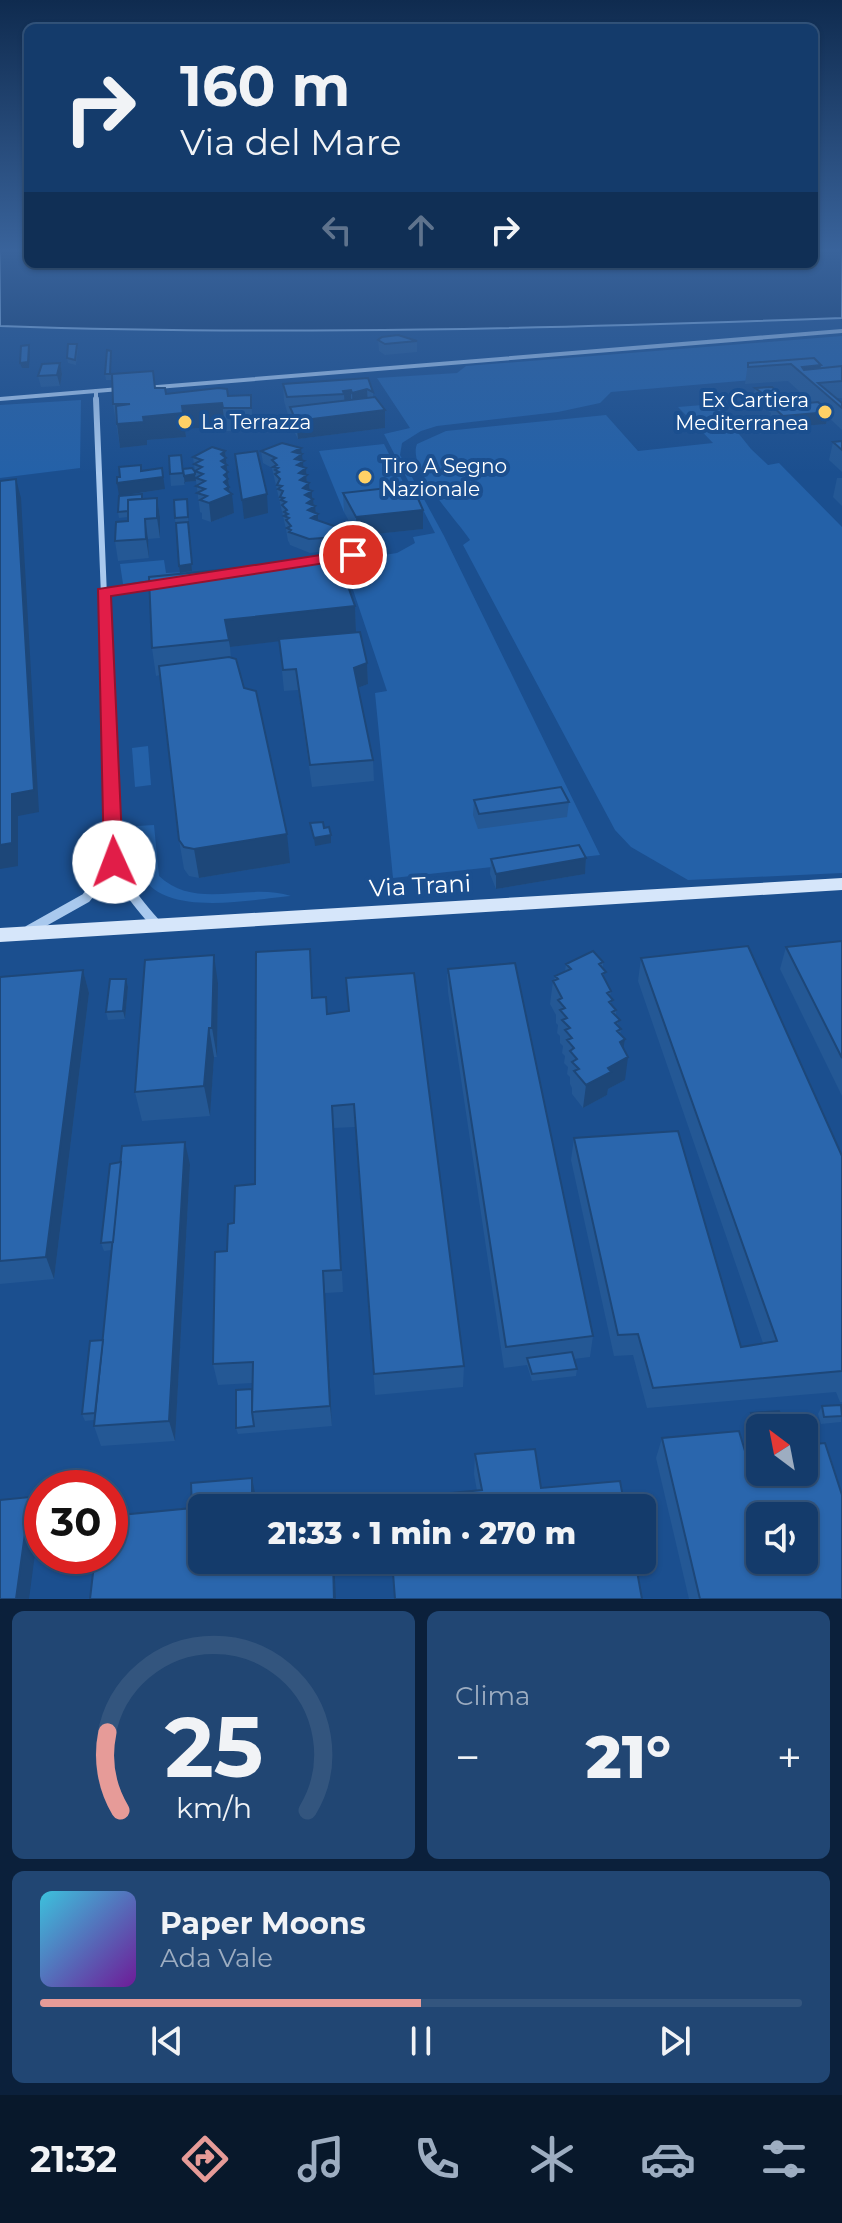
<!DOCTYPE html>
<html lang="it">
<head>
<meta charset="utf-8">
<style>
	:root { --surface:#143b6b; --page:#214673; --text:#f1f3f6; --muted:#9dadc1; --line:#33557e; --accent:#e69b98 }
	body { margin:0; font-family:Montserrat,sans-serif; background:var(--page); color:var(--text); height:100vh; display:flex; flex-direction:column; font-size:30px; white-space:nowrap }
	* { box-sizing:border-box; margin:0 }
	p { font-size:26px; color:var(--muted) }
	.icon { flex:none; width:44px; height:44px; fill:none; stroke:currentColor; stroke-width:2; stroke-linecap:round; stroke-linejoin:round }
	.map { position:relative; height:1599px; overflow:hidden }
	.panel { display:flex; flex-direction:column; gap:12px; padding:12px; background:#0b203b; flex:1 }
	.panel>* { flex:none }
	.top-card { position:absolute; left:24px; top:24px; width:794px; height:244px; border-radius:12px; box-shadow:0 2px 6px #0004,0 0 0 2px var(--line); background:#143b6b; color:var(--text); overflow:hidden }
	.needle { width:52px; rotate:328deg }
	.fabs { position:absolute; left:746px; top:1414px; display:grid; gap:16px }
	.fabs a { display:grid; place-items:center; width:72px; height:72px; border-radius:12px; background:var(--surface); box-shadow:0 2px 6px #0004,0 0 0 2px var(--line); font-size:40px }
	.speed { position:absolute; left:24px; top:1470px; display:flex; gap:16px; font-size:40px; font-weight:700; text-align:center }
	.speed>* { display:grid; place-content:center; width:104px; height:104px; border-radius:50%; background:var(--surface); box-shadow:0 2px 6px #0004,0 0 0 2px var(--line); line-height:1 }
	.speed .limit { border:12px solid #d22; background:#fff; color:#111 }
	.pin { position:absolute; display:grid; place-items:center; width:68px; height:68px; color:#fff; margin:-34px; border:4px solid #fff; border-radius:50%; box-shadow:0 2px 8px #0007 }
	.me { position:absolute; width:88px; margin:-44px; rotate:358deg; stroke-linejoin:round; filter:drop-shadow(0 0 6px #0008) }
	.turn { display:flex; align-items:center; gap:28px; height:168px; padding:0 24px; font-size:36px }
	.turn .icon { width:104px; height:104px; stroke-width:2.5 }
	.turn b { display:block; font-size:56px; line-height:68px }
	.lanes { display:flex; align-items:center; height:76px; padding:0 24px; background:#0003; justify-content:center; gap:40px; direction:ltr }
	.lanes .off { opacity:.35 }
	.big { font-size:60px; font-weight:800; line-height:1.1 }
	.panel .tile { flex:1; display:flex; flex-direction:column; justify-content:center; gap:12px; min-width:0; padding:0 28px; border-radius:12px; background:var(--page) }
	.panel .dial { align-items:center; gap:0 }
	.dial svg { height:208px; overflow:visible; fill:none; stroke:var(--line); stroke-width:7; stroke-linecap:round; text-anchor:middle }
	.dial text { fill:var(--text); stroke:none }
	.song { display:flex; align-items:center; gap:24px }
	.cover { width:96px; height:96px; border-radius:12px; background:linear-gradient(135deg,hsl(190 70% 55%),hsl(280 70% 35%)) }
	.played { height:8px; border-radius:4px; background:linear-gradient(90deg,var(--accent) 50%,var(--line) 50%) }
	.keys { display:flex; justify-content:space-around; direction:ltr }
	.heat { display:flex; justify-content:space-between; align-items:center; font-size:44px; direction:ltr }
	.panel .tiles { flex:1; display:grid; gap:12px; grid-template-columns:1fr 1fr }
	.tile:last-child { grid-column:span 2 }
	.trip { position:absolute; left:188px; top:1494px; width:468px; height:80px; border-radius:12px; background:var(--surface); box-shadow:0 2px 6px #0004,0 0 0 2px var(--line); font-weight:800; line-height:80px; text-align:center }
	.menu { display:flex; height:128px; justify-content:space-around; align-items:center; background:#08182b; color:var(--muted) }
	.menu .icon { width:56px; height:56px }
	.menu .selected { color:var(--accent) }
	.menu b { font-size:36px; color:var(--text) }
	.map>svg:first-child { display:block }
</style>
</head>
<body>
<div class="map">
<svg width="842" height="1599" viewBox="0 0 842 1599">
	<rect width="100%" height="100%" fill="#1b4f8f"/>
	<g fill="#2461a8">
		<polygon points="842,336 842,377 810,375 611,392 600,403 558,412 437,426 421,431 402,443 400,455 444,536 600,855 393,878 375,693 387,691 349,578 365,576 358,559 397,553 415,543 413,537 435,533 384,434 410,428 377,378 457,373 466,366"/>
		<polygon points="81,400 80,468 0,478 0,405"/>
		<path d="M715,404L751,449L768,465L779,463L842,527V873L688,880L631,847L615,830L463,545L470,540C457,520 407,469 417,444L446,431L606,415L638,451L713,443L678,407Z"/>
		<polygon points="384,444 414,504 344,512 319,451"/>
		<polygon points="164,560 166,573 186,572 187,575 123,584 120,564"/>
		<polygon points="148,746 151,785 135,787 132,748"/>
		<path d="M154,825L159,876C196,911 247,882 291,896C253,899 157,920 140,870C136,858 138,840 137,826Z"/>
	</g>
	<path fill="#123a6d" stroke="#9cc4f0" stroke-width="2" d="M0,249H28V264H814V249H842V318C561,328 281,336 0,326Z"/>
	<g fill="none" stroke-linecap="round" stroke-linejoin="round">
		<g stroke="#a9c9ee" stroke-width="4">
			<polyline points="145,388 842,331"/>
			<polyline points="96,391 96,401"/>
			<polyline points="0,399 120,389"/>
		</g>
		<g stroke="#a9c9ee" stroke-width="6">
			<polyline points="96,399 104,596"/>
			<polyline points="103,593 158,585"/>
		</g>
		<polyline stroke="#a9c9ee" stroke-width="7" points="104,594 113,848"/>
		<g stroke="#a9c9ee" stroke-width="10">
			<path d="M113,846C115,878 136,901 156,924"/>
			<polyline points="29,930 86,898 114,862"/>
		</g>
		<polygon fill="#d6e6fa" fill-rule="evenodd" points="842,878 842,890 0,942 0,928"/>
	</g>
	<g fill="#245895">
		<polygon points="378,340 417,341 417,352 385,355 379,351"/>
		<polygon points="78,349 76,365 68,363 67,358"/>
		<polygon points="111,351 111,380 106,380 105,374"/>
		<polygon points="60,363 62,374 60,386 41,387 38,376"/>
		<polygon points="748,363 821,365 820,368 842,366 842,398 836,398 842,403 842,430 828,417 826,424 780,428 770,417 771,413 753,400 755,388 782,401 787,405 811,402 788,381 745,384"/>
		<polygon points="153,371 155,388 166,394 228,396 251,395 253,431 225,431 225,426 185,429 186,437 147,440 147,445 120,448 113,404"/>
		<polygon points="368,378 373,392 373,397 385,410 385,428 298,439 291,425 291,415 288,415 284,401 283,384"/>
		<polygon points="842,441 842,472 829,460 833,442"/>
		<polygon points="301,448 302,461 304,468 306,468 307,482 309,483 310,490 312,491 312,498 318,521 336,537 337,550 310,553 290,545 289,542 288,541 286,529 272,468 263,463 261,451"/>
		<polygon points="225,451 230,493 234,513 211,522 202,519 202,513 200,512 196,481 184,482 185,485 171,486 170,474 183,469 195,472 193,457"/>
		<polygon points="142,471 165,489 122,496 143,499 157,498 160,517 160,538 148,539 149,558 118,561 115,541 128,521 128,517 119,518 118,512 119,496"/>
		<polygon points="837,478 842,478 842,506 833,497"/>
		<polygon points="343,493 419,500 423,510 423,529 357,536 344,512"/>
		<polygon points="187,499 192,571 180,573 175,518"/>
		<polygon points="342,547 365,563 365,576 349,578 343,560"/>
		<polygon points="355,606 356,632 367,663 368,684 358,688 373,760 374,781 312,787 298,690 284,691 279,641 230,647 231,658 290,863 199,878 189,876 184,869 179,840 160,675 156,676 152,648"/>
		<polygon points="474,800 569,802 567,817 478,829 473,815"/>
		<polygon points="586,858 585,874 496,889 490,874 491,859"/>
		<polygon points="842,941 842,1096 780,969 786,947"/>
		<polygon points="641,958 842,1156 842,1402 840,1402 836,1392 647,1408 633,1355 614,1356 571,1160 574,1138 741,1347 763,1343 638,981"/>
		<polygon points="603,962 603,968 605,981 611,991 610,997 612,1006 616,1010 616,1016 619,1027 621,1029 620,1035 623,1048 625,1080 608,1089 607,1095 583,1108 572,1094 572,1088 570,1084 570,1077 567,1074 568,1067 564,1063 565,1056 562,1053 563,1046 560,1043 560,1036 557,1033 558,1025 556,1023 556,1015 550,1004 553,981 554,981 555,976 565,971 566,964"/>
		<polygon points="448,969 593,1336 590,1357 574,1359 577,1369 576,1376 532,1381 527,1365 504,1368 448,992 447,974 448,974"/>
		<polygon points="83,970 89,993 54,1279 0,1284 0,977"/>
		<polygon points="346,978 464,1366 463,1387 375,1395 355,1127 334,1128 343,1292 325,1293 332,1426 238,1434 236,1428 252,1389 252,1383 218,1385 213,1364 227,1251 234,1223 255,1184 313,998 327,1014 348,1012"/>
		<polygon points="126,979 128,987 125,1019 108,1020 106,1012"/>
		<polygon points="218,984 217,1057 214,1057 210,1116 142,1121 135,1092"/>
		<polygon points="190,1165 175,1441 101,1446 94,1426 94,1420 85,1421 82,1414 103,1340 112,1250 104,1251 101,1243"/>
		<polygon points="822,1406 842,1408 841,1422 821,1424 818,1414"/>
		<polygon points="751,1413 760,1428 760,1443 756,1444 748,1420"/>
		<polygon points="662,1438 745,1451 842,1599 689,1599 656,1458"/>
		<polygon points="475,1454 541,1488 477,1491 474,1474"/>
	</g>
	<g fill="#1d4779">
		<polygon points="29,345 30,351 29,368 22,368 20,363"/>
		<polygon points="60,363 62,374 60,386 57,375"/>
		<polygon points="821,365 818,382 802,367"/>
		<polygon points="367,389 368,407 353,410 352,393"/>
		<polygon points="351,390 351,407 345,408 344,394 343,391"/>
		<polygon points="222,403 225,426 185,429 182,406"/>
		<polygon points="385,410 385,428 298,439 296,421"/>
		<polygon points="829,412 826,424 780,428 783,416"/>
		<polygon points="183,413 186,437 147,440 147,445 120,448 117,424 143,417"/>
		<polygon points="301,448 304,470 306,468 307,485 309,483 310,492 312,491 312,499 313,499 314,507 315,506 316,515 318,514 318,527 312,531 293,452"/>
		<polygon points="225,451 230,495 232,494 234,513 211,522 209,503 221,454"/>
		<polygon points="181,455 184,476 195,474 196,481 184,482 185,485"/>
		<polygon points="162,468 165,489 119,496 117,483 143,480"/>
		<polygon points="16,479 21,498 39,812 18,816 18,866 0,869 0,845 12,794"/>
		<polygon points="267,494 268,513 244,519 242,500"/>
		<polygon points="416,494 419,494 419,510 423,510 423,529 357,536 356,517"/>
		<polygon points="157,498 160,517 160,538 157,518"/>
		<polygon points="187,499 192,571 180,573 179,566 192,564"/>
		<polygon points="145,519 148,539 149,558 146,539"/>
		<polygon points="365,563 365,576 349,578 348,565"/>
		<polygon points="355,606 356,632 230,647 225,620"/>
		<polygon points="367,663 368,684 355,689 354,668"/>
		<polygon points="287,834 290,863 199,878 194,849"/>
		<polygon points="331,835 331,843 315,846 314,838"/>
		<polygon points="586,858 585,874 496,889 496,874"/>
		<polygon points="214,955 218,984 217,1057 212,1028"/>
		<polygon points="83,970 89,993 54,1279 46,1257"/>
		<polygon points="126,979 128,987 125,1019 123,1011"/>
		<polygon points="209,1028 214,1057 210,1116 204,1086"/>
		<polygon points="625,1039 621,1061 628,1057 625,1080 608,1089 607,1095 583,1108 586,1085 608,1068 620,1042"/>
		<polygon points="185,1142 190,1165 175,1441 169,1421"/>
		<polygon points="323,1271 325,1293 332,1426 330,1406"/>
		<polygon points="252,1478 256,1498 256,1508 253,1508"/>
		<polygon points="30,1497 40,1516 29,1599 16,1599"/>
		<polygon points="333,1560 334,1560 336,1599 334,1599"/>
	</g>
	<g fill="#2a66ad" stroke="#1d4779" stroke-width="2" fill-rule="evenodd">
		<polygon points="398,335 417,341 385,344 378,340 382,337"/>
		<polygon points="68,344 77,344 75,360 67,358"/>
		<polygon points="29,345 28,362 20,363 21,346"/>
		<polygon points="107,350 111,351 110,374 105,374"/>
		<polygon points="814,358 821,365 802,367 804,370 842,366 842,381 818,383 842,403 842,408 791,364 748,367 748,363"/>
		<polygon points="60,363 57,375 38,376 42,364"/>
		<polygon points="153,371 155,388 165,388 166,394 219,388 227,389 228,396 251,395 251,408 223,408 222,403 182,406 183,413 143,417 144,422 117,424 116,406 130,404 113,404 112,374"/>
		<polygon points="368,378 373,392 367,389 352,393 351,390 343,391 344,394 287,397 283,384"/>
		<polygon points="772,387 783,396 778,397 787,405 818,402 829,412 783,416 772,406 779,405 755,388"/>
		<polygon points="375,397 385,410 296,421 290,407"/>
		<polygon points="842,441 842,450 833,442"/>
		<polygon points="282,443 301,448 293,452 302,454 295,459 304,461 297,465 306,468 299,473 307,475 300,480 309,483 303,488 312,491 305,495 313,499 307,503 315,506 308,510 318,514 311,518 334,526 336,537 309,539 289,532 291,530 287,528 291,526 286,520 289,518 284,516 288,514 284,512 287,510 282,505 286,502 281,500 284,498 280,497 283,491 278,489 282,486 277,485 280,479 275,474 279,472 275,470 278,468 273,467 277,465 272,460 276,458 261,451"/>
		<polygon points="212,447 225,451 221,454 226,458 221,461 227,465 222,467 228,472 224,475 228,479 224,482 229,487 225,489 232,494 209,503 200,500 207,496 197,493 205,489 196,486 205,481 196,478 203,474 195,471 202,467 194,464 202,460 193,457"/>
		<polygon points="257,451 267,494 242,500 235,454"/>
		<polygon points="181,455 183,473 170,474 169,456"/>
		<polygon points="141,465 141,471 162,468 163,477 117,483 117,477 120,477 119,467"/>
		<polygon points="192,468 195,472 195,474 184,476 183,469"/>
		<polygon points="16,479 34,790 12,794 12,843 0,845 0,481"/>
		<polygon points="414,485 419,494 416,494 423,510 356,517 343,493"/>
		<polygon points="142,494 142,499 128,500 128,511 118,512 119,496"/>
		<polygon points="157,498 157,518 145,519 146,539 115,541 116,522 128,521 128,500"/>
		<polygon points="187,499 188,517 175,518 174,500"/>
		<polygon points="188,522 192,564 179,566 176,523"/>
		<polygon points="358,545 365,563 348,565 342,547"/>
		<polygon points="338,558 355,606 225,620 229,640 152,648 149,577"/>
		<polygon points="360,632 367,663 354,668 373,760 310,765 296,669 283,670 279,639"/>
		<polygon points="229,657 236,659 244,688 256,691 287,834 194,849 184,847 179,840 159,666"/>
		<polygon points="561,787 569,802 479,814 474,800"/>
		<polygon points="323,822 324,828 329,827 331,835 314,838 310,823"/>
		<polygon points="579,845 586,858 496,874 491,859"/>
		<polygon points="842,941 842,1058 786,947"/>
		<polygon points="748,946 842,1156 842,1371 653,1388 638,1334 618,1335 574,1138 678,1131 741,1347 777,1341 641,958"/>
		<polygon points="310,949 312,998 326,997 327,1014 349,1011 346,978 414,973 464,1366 374,1374 354,1104 332,1106 341,1270 323,1271 330,1406 252,1412 253,1362 213,1364 215,1252 227,1251 228,1224 234,1223 235,1186 255,1184 256,952"/>
		<polygon points="593,951 603,962 599,964 606,972 602,974 611,991 607,993 613,1000 609,1002 616,1010 612,1012 620,1020 615,1023 621,1029 617,1031 625,1039 620,1042 628,1057 608,1068 611,1072 586,1085 574,1071 579,1069 572,1062 577,1059 570,1051 574,1048 567,1040 572,1038 565,1030 570,1028 562,1020 567,1018 560,1010 565,1008 558,1000 562,998 553,981 558,979 555,976 571,969 566,964"/>
		<polygon points="214,955 212,1028 209,1028 204,1086 135,1092 145,960"/>
		<polygon points="515,963 593,1336 506,1347 448,969"/>
		<polygon points="83,970 46,1257 0,1261 0,977"/>
		<polygon points="110,979 126,979 123,1011 106,1012"/>
		<polygon points="185,1142 169,1421 94,1426 122,1146"/>
		<polygon points="121,1162 113,1242 101,1243 110,1164"/>
		<polygon points="103,1340 95,1413 82,1414 90,1341"/>
		<polygon points="572,1352 577,1369 532,1374 527,1358"/>
		<polygon points="252,1389 252,1412 254,1426 236,1428 236,1390"/>
		<polygon points="841,1405 842,1416 824,1417 822,1406"/>
		<polygon points="779,1411 785,1428 760,1428 760,1436 758,1437 751,1413"/>
		<path d="M739,1431L745,1451L760,1450V1472H804V1445L825,1443L842,1495V1599H700L662,1438ZM760,1516H804V1560H760Z"/>
		<polygon points="535,1449 541,1488 620,1481 625,1508 389,1508 389,1499 482,1490 475,1454"/>
		<polygon points="252,1478 252,1505 331,1502 331,1508 202,1508 202,1560 333,1560 334,1599 90,1599 95,1556 110,1556 110,1516 192,1508 191,1483"/>
		<polygon points="30,1497 16,1599 0,1599 0,1500"/>
		<polygon points="392,1560 635,1560 642,1599 395,1599"/>
	</g>
	<linearGradient id="sky" x2="0" y2="1"><stop stop-color="#0f2b4f"/><stop offset="0.53" stop-color="#39639b"/><stop offset="1" stop-color="#39639b" stop-opacity="0"/></linearGradient>
	<rect width="842" height="473" fill="url(#sky)"/>
	<polygon fill="#e11d48" stroke="#92132f" stroke-width="2" points="353,550 358,552 358,558 111,596 123,862 114,869 107,867 104,862 98,589"/>
	<g fill="#ffd166" stroke="#1b4f8f" stroke-width="3">
		<circle cx="825" cy="412" r="8"/>
		<circle cx="185" cy="422" r="8"/>
		<circle cx="365" cy="477" r="8"/>
	</g>
	<g text-anchor="middle" stroke-width="8" stroke-linejoin="round" paint-order="stroke">
		<g font-size="20" fill="#fff" stroke="#1b4f8f" text-anchor="start">
			<text x="809" y="407" text-anchor="end">Ex Cartiera<tspan x="809" dy="23">Mediterranea</tspan></text>
			<text x="201" y="429">La Terrazza</text>
			<text x="381" y="473">Tiro A Segno<tspan x="381" dy="23">Nazionale</tspan></text>
		</g>
		<g font-size="24" fill="#fff" stroke="#1b4f8f">
			<text transform="translate(420 886) rotate(-3)" y="8">Via Trani</text>
		</g>
	</g>
</svg>
<div class="fabs">
<a><svg class="needle" viewBox="-14 -14 28 28"><path d="M0-13l5 13h-10z" fill="#e53935"/><path d="M0 13l5-13h-10z" fill="#9dadc1"/></svg></a>
<a><svg class="icon" aria-label="sound" viewBox="0 0 24 24"><path d="M4 9h4l5-4v14l-5-4H4zM17 9q2 3 0 6"/></svg></a>
</div>
<div class="speed"><div class="limit">30</div></div>
<div class="pin" style="left:353px;top:555px;background:#d93025"><svg class="icon" aria-label="arrive" viewBox="0 0 24 24"><path d="M6 21V4h12l-3 4 3 4H6"/></svg></div>
<svg class="me" style="left:114px;top:862px" viewBox="-20 -20 40 40"><circle r="19" fill="#fff"/><path d="M0-13L10 11 0 6-10 11z" fill="#e11d48"/></svg>
<div class="trip">21:33 · 1 min · 270 m</div>
<div class="top-card">
<div class="turn"><svg class="icon" aria-label="right" viewBox="0 0 24 24"><path d="M7 20v-9h11M14 6l5 5-5 5"/></svg><div><b>160 m</b>Via del Mare</div></div>
<div class="lanes"><svg class="icon off" aria-label="left" viewBox="0 0 24 24"><path d="M17 20v-9H6M10 6l-5 5 5 5"/></svg><svg class="icon off" aria-label="ahead" viewBox="0 0 24 24"><path d="M12 20V5M6 11l6-6 6 6"/></svg><svg class="icon" aria-label="right" viewBox="0 0 24 24"><path d="M7 20v-9h11M14 6l5 5-5 5"/></svg></div>
</div>
</div>
<section class="panel">
<div class="tiles">
<div class="tile dial"><svg viewBox="0 0 100 80">
<path d="M14 69A42 42 0 1 1 86 69"/>
<path d="M14 69A42 42 0 0 1 9 39" stroke="#e69b98"/>
<text x="50" y="56" font-size="32" font-weight="700">25</text>
<text x="50" y="72" font-size="11">km/h</text>
</svg></div>
<div class="tile"><p>Clima</p>
<div class="heat"><a>−</a><b class="big">21°</b><a>+</a></div>
</div>
<div class="tile">
<div class="song"><i class="cover"></i><div><b>Paper Moons</b><p>Ada Vale</p></div></div>
<div class="played"></div>
<div class="keys"><svg class="icon" aria-label="previous" viewBox="0 0 24 24"><path d="M18 5L8 12l10 7zM5 5v14"/></svg><svg class="icon" aria-label="pause" viewBox="0 0 24 24"><path d="M8 5v14M16 5v14"/></svg><svg class="icon" aria-label="next" viewBox="0 0 24 24"><path d="M6 5l10 7-10 7zM19 5v14"/></svg></div>
</div>
</div>
</section>
<nav class="menu">
<b>21:32</b>
<svg class="icon selected" aria-label="directions" viewBox="0 0 24 24"><path d="M12 3l9 9-9 9-9-9zM9 14v-3h6M13 9l2 2-2 2"/></svg>
<svg class="icon" aria-label="music" viewBox="0 0 24 24"><path d="M9 18V5l10-2v13"/><circle cx="6" cy="18" r="3"/><circle cx="16" cy="16" r="3"/></svg>
<svg class="icon" aria-label="phone" viewBox="0 0 24 24"><path d="M5 4h4l2 5-3 2q2 4 5 5l2-3 5 2v4C11 20 4 13 5 4z"/></svg>
<svg class="icon" aria-label="climate" viewBox="0 0 24 24"><path d="M12 3v18M4 7l16 10M4 17L20 7"/></svg>
<svg class="icon" aria-label="car" viewBox="0 0 24 24"><path d="M5 17H2v-5l4-1 3-4h7l3 4 3 1v5h-3M9 17h6M6 11h13"/><circle cx="7" cy="17" r="2"/><circle cx="17" cy="17" r="2"/></svg>
<svg class="icon" aria-label="filters" viewBox="0 0 24 24"><path d="M4 7h16M4 17h16"/><circle cx="9" cy="7" r="2"/><circle cx="15" cy="17" r="2"/></svg>
</nav>
</body>
</html>
